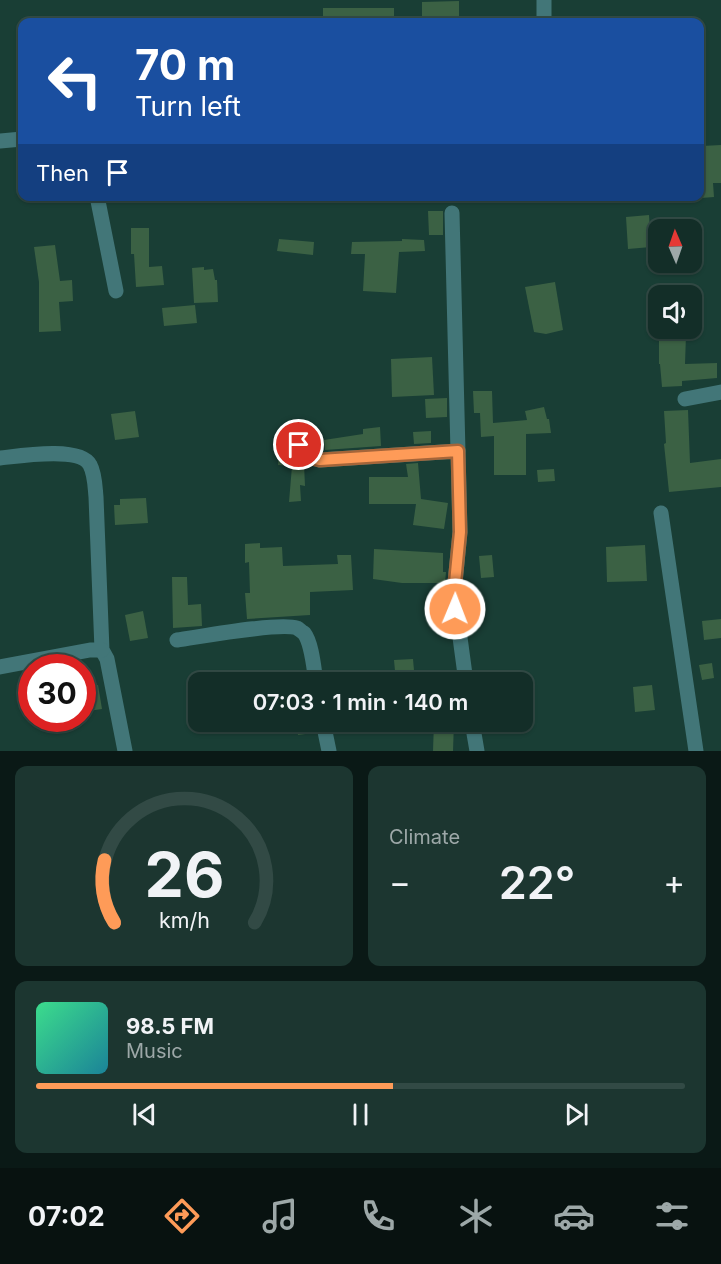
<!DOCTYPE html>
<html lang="en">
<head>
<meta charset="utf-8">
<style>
	:root { --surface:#132e28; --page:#1c3630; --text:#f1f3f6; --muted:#9da8a8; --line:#324a45; --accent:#fe9b58 }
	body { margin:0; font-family:Inter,sans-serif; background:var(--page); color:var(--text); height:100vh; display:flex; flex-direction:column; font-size:22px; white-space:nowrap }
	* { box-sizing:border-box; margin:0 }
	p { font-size:20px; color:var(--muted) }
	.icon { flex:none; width:33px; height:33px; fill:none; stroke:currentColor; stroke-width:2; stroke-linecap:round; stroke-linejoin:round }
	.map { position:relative; height:751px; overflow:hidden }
	.sheet { display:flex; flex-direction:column; gap:15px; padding:15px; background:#0a1916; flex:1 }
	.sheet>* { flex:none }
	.top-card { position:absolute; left:18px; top:18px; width:686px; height:183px; border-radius:12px; box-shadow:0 2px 4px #0004,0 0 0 2px var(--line); background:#1a4fa0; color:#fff; overflow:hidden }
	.needle { width:39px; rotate:358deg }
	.tools { position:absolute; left:648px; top:219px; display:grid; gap:12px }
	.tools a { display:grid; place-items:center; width:54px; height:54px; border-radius:12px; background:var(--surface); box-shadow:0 2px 4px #0004,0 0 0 2px var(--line); font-size:30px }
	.speed { position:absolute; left:18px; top:654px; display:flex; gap:12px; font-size:30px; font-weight:700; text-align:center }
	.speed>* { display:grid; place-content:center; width:78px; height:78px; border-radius:50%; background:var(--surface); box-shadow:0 2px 4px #0004,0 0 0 2px var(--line); line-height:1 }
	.speed .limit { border:9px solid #d22; background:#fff; color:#111 }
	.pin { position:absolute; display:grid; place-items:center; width:51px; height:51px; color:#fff; margin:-26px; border:3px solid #fff; border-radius:50%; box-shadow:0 2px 6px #0007 }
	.me { position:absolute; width:66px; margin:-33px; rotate:1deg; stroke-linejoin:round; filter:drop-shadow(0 0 4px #0008) }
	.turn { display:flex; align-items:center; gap:21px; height:126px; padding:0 18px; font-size:27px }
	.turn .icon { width:78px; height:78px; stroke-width:2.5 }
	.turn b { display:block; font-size:42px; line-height:51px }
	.then { display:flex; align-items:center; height:57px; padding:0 18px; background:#0003; gap:12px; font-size:22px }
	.big { font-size:45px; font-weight:600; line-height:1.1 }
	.sheet .tile { flex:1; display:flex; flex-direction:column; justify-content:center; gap:9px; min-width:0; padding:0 21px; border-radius:12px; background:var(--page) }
	.sheet .dial { align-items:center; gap:0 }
	.dial svg { height:156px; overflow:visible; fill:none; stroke:var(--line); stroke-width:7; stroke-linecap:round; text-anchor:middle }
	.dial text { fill:var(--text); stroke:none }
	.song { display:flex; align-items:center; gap:18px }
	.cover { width:72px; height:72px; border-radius:9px; background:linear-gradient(135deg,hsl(150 70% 55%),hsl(190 70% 35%)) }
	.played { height:6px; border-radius:3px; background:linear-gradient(90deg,var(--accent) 55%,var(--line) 55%) }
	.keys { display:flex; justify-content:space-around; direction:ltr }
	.heat { display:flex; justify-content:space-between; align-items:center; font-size:33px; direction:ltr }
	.sheet .tiles { flex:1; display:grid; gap:15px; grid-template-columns:1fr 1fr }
	.tile:last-child { grid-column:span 2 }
	.trip { position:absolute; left:188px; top:672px; width:345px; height:60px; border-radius:12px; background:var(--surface); box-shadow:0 2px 4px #0004,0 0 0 2px var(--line); font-weight:600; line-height:60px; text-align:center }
	.tab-bar { display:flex; height:96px; justify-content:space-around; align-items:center; background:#081210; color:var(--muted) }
	.tab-bar .icon { width:42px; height:42px }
	.tab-bar .active { color:var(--accent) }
	.tab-bar b { font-size:27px; color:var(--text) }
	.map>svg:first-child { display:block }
</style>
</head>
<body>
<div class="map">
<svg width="721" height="751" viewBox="0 0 721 751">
	<rect width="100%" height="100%" fill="#193e35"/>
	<g fill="#3b6144">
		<polygon points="459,1 459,22 422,22 422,2"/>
		<rect x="323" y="8" width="71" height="14"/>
		<polygon points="721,145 721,183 713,183 714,197 701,198 699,164 703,164 702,146"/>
		<polygon points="428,211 443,211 443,235 429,235"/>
		<polygon points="649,215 651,247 628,249 626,217"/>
		<polygon points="131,228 149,228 149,267 162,266 164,285 136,287 134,254 131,254"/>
		<polygon points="279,239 314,242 313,255 277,251"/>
		<polygon points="402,239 424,240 425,251 399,252 396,293 363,291 365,254 351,254 352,242 402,241"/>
		<polygon points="55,245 60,281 72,280 73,301 59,302 61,331 39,332 39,282 34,247"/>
		<polygon points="204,267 204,270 213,269 215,280 217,280 218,302 194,303 192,268"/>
		<polygon points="555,282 563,330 546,334 534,332 525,287"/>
		<polygon points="195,305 197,323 164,326 162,308"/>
		<polygon points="659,334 686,335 685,364 717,363 717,378 682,381 682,386 662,387 660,364 659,364"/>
		<polygon points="432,357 434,395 392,397 391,359"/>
		<polygon points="473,391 492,391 493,423 527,420 525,411 544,407 547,419 549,419 551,433 526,434 526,475 494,475 494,436 481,437 480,413 474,413"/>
		<polygon points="447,398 447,417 426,418 425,399"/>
		<polygon points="688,410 690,463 721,459 721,487 669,492 664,444 666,443 664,411"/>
		<polygon points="135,411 139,437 115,440 111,414"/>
		<polygon points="380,427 381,446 325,450 324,440 363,434 363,429"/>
		<polygon points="431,431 431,443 414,444 413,432"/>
		<polygon points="279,443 288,443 295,456 304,464 305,486 300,485 301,501 289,502 292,466 278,465"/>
		<polygon points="418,463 421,499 448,503 444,529 413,525 416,504 369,504 369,477 408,477 406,464"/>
		<polygon points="554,469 555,481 538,482 537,470"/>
		<polygon points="146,498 148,523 115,525 114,505 120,505 120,499"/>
		<polygon points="260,543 260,548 282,547 283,566 338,564 337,555 351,555 353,590 310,592 310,615 247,619 245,593 250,593 249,562 245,563 245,544"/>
		<polygon points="645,545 647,581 607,582 606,547"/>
		<polygon points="374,549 443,553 443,572 446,572 445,583 402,583 373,579"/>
		<polygon points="492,555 494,577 481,578 479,556"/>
		<polygon points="172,577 187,577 188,605 201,604 202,626 173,628"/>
		<polygon points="143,611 148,638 130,641 125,615"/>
		<polygon points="721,619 721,638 704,640 702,621"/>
		<polygon points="413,659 415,682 396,682 394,660"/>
		<polygon points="712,663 714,678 702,680 699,665"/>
		<polygon points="98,685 102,709 82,712 82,687"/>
		<polygon points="652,685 655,710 635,712 633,687"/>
		<polygon points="296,722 312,722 313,733 298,735"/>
		<polygon points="434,722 454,722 453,751 433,751"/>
	</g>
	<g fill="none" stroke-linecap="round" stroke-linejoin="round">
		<g stroke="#427678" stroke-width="15">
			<polyline points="544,0 544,22"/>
			<polyline points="0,141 22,139"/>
			<polyline points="97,196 116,291"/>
			<polyline points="452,213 460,532 454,593 466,682"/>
			<polyline points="685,399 721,392"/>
			<path d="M294,432C300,446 303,457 320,460L458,451"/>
			<path d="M0,458C19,456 80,446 90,465C95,474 95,487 96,497L102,650L107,659L125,751"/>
			<polyline points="661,513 696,751"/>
			<path d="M177,640C199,637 279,622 297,628C299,629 302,632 304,633C312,643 314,670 316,682"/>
			<polyline points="0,667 90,650 102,650"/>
			<polyline points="323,722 329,751"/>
			<polyline points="472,722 477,751"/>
		</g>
	</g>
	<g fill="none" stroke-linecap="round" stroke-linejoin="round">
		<defs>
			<path id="route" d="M299,445C305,455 309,458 320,460L458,451L460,532L454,593L455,609"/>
		</defs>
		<use href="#route" stroke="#a56539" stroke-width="15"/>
		<use href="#route" stroke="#fe9b58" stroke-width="10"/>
	</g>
</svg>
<div class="tools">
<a><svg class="needle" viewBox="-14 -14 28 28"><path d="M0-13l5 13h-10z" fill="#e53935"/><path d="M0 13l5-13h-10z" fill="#9da8a8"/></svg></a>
<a><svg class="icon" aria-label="sound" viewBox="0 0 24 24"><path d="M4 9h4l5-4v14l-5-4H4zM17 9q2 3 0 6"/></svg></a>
</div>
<div class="speed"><div class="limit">30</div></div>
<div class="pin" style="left:299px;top:445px;background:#d93025"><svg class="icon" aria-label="arrive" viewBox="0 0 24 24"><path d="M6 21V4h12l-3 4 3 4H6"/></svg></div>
<svg class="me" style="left:455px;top:609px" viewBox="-20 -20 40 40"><circle r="17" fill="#fe9b58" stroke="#fff" stroke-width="3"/><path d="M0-11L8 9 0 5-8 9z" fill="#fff"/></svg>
<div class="trip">07:03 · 1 min · 140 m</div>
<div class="top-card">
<div class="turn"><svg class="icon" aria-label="left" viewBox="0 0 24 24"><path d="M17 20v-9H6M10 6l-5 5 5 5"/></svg><div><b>70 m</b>Turn left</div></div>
<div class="then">Then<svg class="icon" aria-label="arrive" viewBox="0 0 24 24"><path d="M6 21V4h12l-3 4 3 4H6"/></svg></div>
</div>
</div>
<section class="sheet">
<div class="tiles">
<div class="tile dial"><svg viewBox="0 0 100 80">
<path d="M14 69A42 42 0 1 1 86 69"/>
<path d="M14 69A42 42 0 0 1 9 37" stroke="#fe9b58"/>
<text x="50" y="56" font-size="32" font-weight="700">26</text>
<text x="50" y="72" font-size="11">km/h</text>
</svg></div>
<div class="tile"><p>Climate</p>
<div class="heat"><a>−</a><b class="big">22°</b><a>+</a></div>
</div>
<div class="tile">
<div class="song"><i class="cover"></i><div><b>98.5 FM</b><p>Music</p></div></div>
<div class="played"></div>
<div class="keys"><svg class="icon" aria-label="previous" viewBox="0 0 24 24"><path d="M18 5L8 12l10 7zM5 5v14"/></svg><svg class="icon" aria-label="pause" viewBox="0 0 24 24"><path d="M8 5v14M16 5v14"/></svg><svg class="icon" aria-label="next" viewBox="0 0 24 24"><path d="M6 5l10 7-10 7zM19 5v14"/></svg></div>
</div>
</div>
</section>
<nav class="tab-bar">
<b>07:02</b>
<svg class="icon active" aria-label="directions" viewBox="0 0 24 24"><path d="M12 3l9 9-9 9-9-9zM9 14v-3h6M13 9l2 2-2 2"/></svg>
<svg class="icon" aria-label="music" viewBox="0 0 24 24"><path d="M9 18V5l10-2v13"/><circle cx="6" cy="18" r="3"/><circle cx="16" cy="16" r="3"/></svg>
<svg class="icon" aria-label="phone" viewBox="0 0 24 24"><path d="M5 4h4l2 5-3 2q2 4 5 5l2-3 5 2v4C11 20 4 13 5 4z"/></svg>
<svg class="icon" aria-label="climate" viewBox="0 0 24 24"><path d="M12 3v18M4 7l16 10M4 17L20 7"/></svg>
<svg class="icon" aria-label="car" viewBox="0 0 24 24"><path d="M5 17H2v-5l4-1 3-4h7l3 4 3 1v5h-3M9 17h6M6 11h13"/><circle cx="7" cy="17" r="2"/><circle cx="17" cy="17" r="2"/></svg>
<svg class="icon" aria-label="filters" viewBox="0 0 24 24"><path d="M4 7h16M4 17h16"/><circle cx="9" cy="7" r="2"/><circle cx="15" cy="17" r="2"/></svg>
</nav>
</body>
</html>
